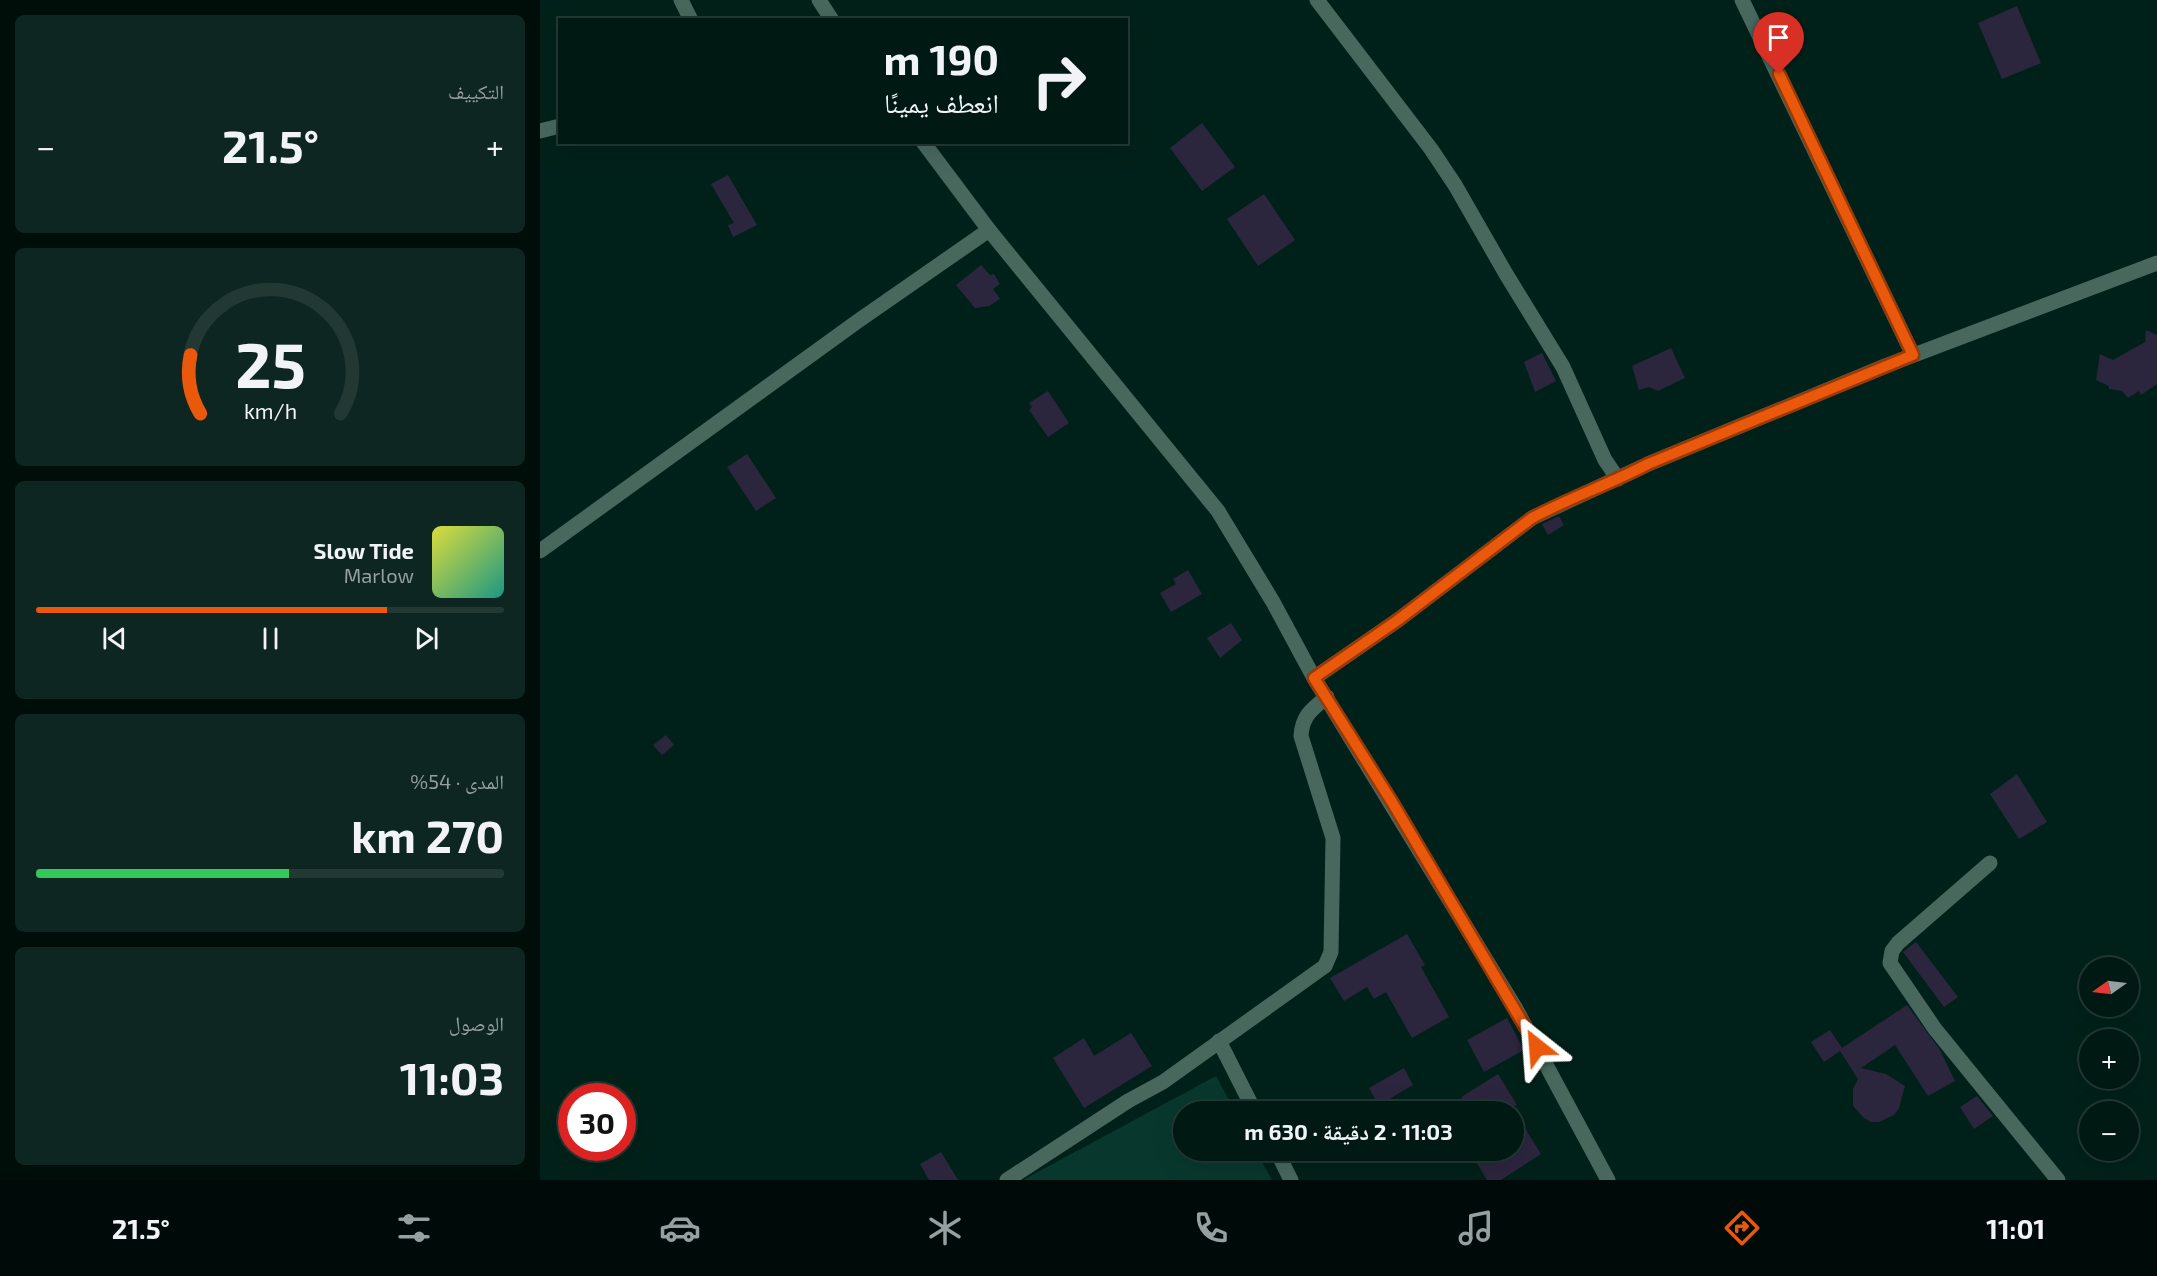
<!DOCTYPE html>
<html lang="ar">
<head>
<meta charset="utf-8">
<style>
	:root { --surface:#001913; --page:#0e2621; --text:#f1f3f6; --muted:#95a0a0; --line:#223833; --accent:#ea580c }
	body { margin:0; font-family:"Exo 2","Noto Naskh Arabic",sans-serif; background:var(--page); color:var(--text); direction:rtl; height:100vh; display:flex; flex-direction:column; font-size:22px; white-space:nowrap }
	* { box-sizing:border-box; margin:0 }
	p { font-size:20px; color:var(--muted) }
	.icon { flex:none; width:33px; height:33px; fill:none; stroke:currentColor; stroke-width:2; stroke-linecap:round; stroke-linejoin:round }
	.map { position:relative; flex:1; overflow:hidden; direction:ltr }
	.drawer { display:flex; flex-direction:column; gap:15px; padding:15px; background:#000e0a; width:540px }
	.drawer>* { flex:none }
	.top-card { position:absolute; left:18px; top:18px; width:570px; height:126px; border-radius:0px; box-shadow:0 6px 24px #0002,0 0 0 2px var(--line); direction:rtl; background:#001913; color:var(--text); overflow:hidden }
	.needle { width:39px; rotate:256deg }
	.fabs { position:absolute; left:1539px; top:957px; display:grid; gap:12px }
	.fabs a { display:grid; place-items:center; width:60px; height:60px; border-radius:50%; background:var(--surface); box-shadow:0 6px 24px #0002,0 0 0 2px var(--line); font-size:30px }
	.speed { position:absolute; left:18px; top:1083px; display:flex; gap:12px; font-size:30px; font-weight:700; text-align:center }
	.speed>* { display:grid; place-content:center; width:78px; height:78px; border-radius:50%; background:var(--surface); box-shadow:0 6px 24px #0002,0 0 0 2px var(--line); line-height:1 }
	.speed .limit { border:9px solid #d22; background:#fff; color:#111 }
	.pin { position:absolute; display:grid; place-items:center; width:51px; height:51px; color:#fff; margin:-62px -26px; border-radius:50% 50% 50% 0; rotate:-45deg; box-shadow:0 0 6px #0007 }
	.pin .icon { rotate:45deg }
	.me { position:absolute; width:66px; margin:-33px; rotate:332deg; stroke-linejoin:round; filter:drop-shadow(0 0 4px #0008) }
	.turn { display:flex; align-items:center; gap:21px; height:126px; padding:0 30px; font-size:27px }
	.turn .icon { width:78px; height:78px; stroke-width:2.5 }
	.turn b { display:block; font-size:42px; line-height:51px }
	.big { font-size:45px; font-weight:700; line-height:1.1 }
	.drawer .tile { flex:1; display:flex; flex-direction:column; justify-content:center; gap:9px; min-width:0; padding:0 21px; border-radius:9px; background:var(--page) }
	.drawer .dial { align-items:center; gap:0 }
	.dial svg { height:156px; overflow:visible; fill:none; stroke:var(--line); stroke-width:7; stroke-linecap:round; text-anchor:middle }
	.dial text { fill:var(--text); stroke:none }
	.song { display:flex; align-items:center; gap:18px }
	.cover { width:72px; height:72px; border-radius:9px; background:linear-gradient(135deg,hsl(60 70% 55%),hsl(170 70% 35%)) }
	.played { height:6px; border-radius:3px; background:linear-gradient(90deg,var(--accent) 75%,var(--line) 75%) }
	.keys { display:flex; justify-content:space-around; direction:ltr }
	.heat { display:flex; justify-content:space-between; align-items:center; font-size:33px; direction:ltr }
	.charge { height:9px; border-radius:4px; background:linear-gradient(90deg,#34c759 54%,var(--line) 0) }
	.trip { position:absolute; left:633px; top:1101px; width:351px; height:60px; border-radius:30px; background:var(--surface); box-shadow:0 6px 24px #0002,0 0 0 2px var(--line); font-weight:700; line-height:60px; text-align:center; direction:rtl }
	.tabs { display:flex; height:96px; justify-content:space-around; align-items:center; background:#000a08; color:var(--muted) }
	.tabs .icon { width:42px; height:42px }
	.tabs .on { color:var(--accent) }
	.tabs b { font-size:27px; color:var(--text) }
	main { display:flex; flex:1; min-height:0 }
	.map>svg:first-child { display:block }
</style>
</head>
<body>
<main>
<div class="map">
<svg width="1617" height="1180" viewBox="0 0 1617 1180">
	<rect width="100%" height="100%" fill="#002119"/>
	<polygon fill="#08382d" points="676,1076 695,1111 644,1112 644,1150 716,1151 732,1180 483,1180"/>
	<g fill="#2c253e">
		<polygon points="1477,6 1501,63 1462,79 1438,23"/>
		<polygon points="662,123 695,167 662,191 630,148"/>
		<polygon points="188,175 217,225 193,237 188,225 194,223 171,184"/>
		<polygon points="724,194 755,240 718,266 687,219"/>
		<polygon points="441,265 450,275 454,274 460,284 453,289 460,299 449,306 435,308 416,285"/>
		<polygon points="1606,330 1617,335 1617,384 1601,395 1599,391 1588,398 1582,391 1569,389 1569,386 1556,380 1560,354 1573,360 1605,342"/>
		<polygon points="1131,348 1145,378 1118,391 1109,387 1099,390 1092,366"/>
		<polygon points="1002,353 1016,381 995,392 984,362"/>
		<polygon points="508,391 529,423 508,437 489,410 492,407 489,403"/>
		<polygon points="207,454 236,498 216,511 187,467"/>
		<polygon points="1019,516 1024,525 1008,535 1002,524"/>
		<polygon points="648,570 662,594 631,612 620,593 636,584 633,579"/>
		<polygon points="691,623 702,640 680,658 667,638"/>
		<polygon points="126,735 134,745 122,755 113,745"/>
		<polygon points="1477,774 1507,822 1479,839 1450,794"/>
		<polygon points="867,934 885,965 881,967 909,1017 872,1038 846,992 834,999 827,987 804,1001 790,978"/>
		<polygon points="1376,942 1418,997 1404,1007 1363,952"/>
		<polygon points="1367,1005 1400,1050 1415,1081 1388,1096 1355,1045 1321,1068 1346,1074 1365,1086 1359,1108 1354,1115 1339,1122 1331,1122 1324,1118 1313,1106 1313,1089 1318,1079 1300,1051 1284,1062 1271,1042 1290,1030 1302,1048"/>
		<polygon points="967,1018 984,1050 944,1072 927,1040"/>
		<polygon points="591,1033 612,1066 544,1108 513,1058 544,1038 554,1056"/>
		<polygon points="864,1068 873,1085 851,1098 856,1107 842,1112 829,1088"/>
		<polygon points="958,1074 977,1105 972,1107 1001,1154 961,1180 947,1180 929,1150 974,1150 974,1112 930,1112 921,1097"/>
		<polygon points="1437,1096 1453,1116 1434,1129 1420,1107"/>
		<polygon points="401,1152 418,1180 389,1180 380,1164"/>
	</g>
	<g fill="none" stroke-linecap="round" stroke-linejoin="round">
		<g stroke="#48685e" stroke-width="15">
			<polyline points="141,0 151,20"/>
			<polyline points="279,0 292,20"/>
			<polyline points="777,0 891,149 915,185 966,274 1023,367 1065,460 1078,479"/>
			<polyline points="1202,0 1373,355"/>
			<polyline points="0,131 20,126"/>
			<polyline points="383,142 449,230 678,511 733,602 774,678 976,1009 1068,1180"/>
			<polyline points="0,551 318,321 449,230"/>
			<polyline points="774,678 858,620 992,518 1108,464 1345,366 1617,263"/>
			<polyline points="1450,863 1358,943 1352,951 1350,963 1395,1029 1518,1180"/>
			<polyline points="679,1041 715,1112"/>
			<polyline points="736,1150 751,1180"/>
			<path d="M467,1180L588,1101L623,1082L785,966L791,952L793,838L761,736C762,716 772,709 787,697"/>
		</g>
	</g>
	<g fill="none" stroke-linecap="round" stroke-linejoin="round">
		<defs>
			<path id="route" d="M997,1047L852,802L774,678L858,620L992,518C1029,498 1070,484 1108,464L1373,355L1239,74"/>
		</defs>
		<use href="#route" stroke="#983908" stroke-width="15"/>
		<use href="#route" stroke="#ea580c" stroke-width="10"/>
	</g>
</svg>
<div class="fabs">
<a><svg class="needle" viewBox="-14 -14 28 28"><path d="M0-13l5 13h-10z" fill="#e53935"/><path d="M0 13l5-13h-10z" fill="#95a0a0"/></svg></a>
<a>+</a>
<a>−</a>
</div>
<div class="speed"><div class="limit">30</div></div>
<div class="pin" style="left:1239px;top:74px;background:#d93025"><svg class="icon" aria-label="arrive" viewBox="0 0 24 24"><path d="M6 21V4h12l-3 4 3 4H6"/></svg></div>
<svg class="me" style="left:997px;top:1047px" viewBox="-20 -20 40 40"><path d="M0-17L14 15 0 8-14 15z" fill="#ea580c" stroke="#fff" stroke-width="4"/></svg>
<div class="trip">11:03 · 2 دقيقة · 630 m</div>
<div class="top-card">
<div class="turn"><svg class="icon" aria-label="right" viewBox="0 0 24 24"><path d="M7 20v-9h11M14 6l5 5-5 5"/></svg><div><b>190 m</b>انعطف يمينًا</div></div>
</div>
</div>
<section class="drawer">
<div class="tile"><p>التكييف</p>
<div class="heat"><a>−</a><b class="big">21.5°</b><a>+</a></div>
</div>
<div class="tile dial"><svg viewBox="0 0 100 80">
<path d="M14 69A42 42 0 1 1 86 69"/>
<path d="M14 69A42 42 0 0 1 9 39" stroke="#ea580c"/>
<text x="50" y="56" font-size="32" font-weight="700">25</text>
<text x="50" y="72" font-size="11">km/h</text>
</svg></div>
<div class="tile">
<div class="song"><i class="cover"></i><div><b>Slow Tide</b><p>Marlow</p></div></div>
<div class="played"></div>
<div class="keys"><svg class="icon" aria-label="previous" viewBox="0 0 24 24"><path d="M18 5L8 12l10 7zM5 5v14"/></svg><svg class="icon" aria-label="pause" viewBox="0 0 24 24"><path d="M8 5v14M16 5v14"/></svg><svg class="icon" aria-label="next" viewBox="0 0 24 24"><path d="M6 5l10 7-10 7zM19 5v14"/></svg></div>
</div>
<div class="tile"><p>المدى · 54%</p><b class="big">270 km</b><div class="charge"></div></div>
<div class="tile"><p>الوصول</p><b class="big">11:03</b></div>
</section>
</main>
<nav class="tabs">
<b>11:01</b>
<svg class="icon on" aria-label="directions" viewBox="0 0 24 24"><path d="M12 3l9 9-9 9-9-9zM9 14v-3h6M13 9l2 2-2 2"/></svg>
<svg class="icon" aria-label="music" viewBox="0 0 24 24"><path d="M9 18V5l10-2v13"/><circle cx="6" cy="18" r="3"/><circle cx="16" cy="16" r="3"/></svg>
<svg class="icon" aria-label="phone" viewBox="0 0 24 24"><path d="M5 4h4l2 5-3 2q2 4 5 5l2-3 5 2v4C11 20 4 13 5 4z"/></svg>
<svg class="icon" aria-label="climate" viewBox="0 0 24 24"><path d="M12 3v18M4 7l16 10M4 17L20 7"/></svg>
<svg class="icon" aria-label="car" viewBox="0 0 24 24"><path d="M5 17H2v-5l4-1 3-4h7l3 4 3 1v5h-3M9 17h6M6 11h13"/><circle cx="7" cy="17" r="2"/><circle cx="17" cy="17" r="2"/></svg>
<svg class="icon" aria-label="filters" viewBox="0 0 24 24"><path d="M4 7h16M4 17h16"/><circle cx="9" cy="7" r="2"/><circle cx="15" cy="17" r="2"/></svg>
<b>21.5°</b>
</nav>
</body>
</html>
